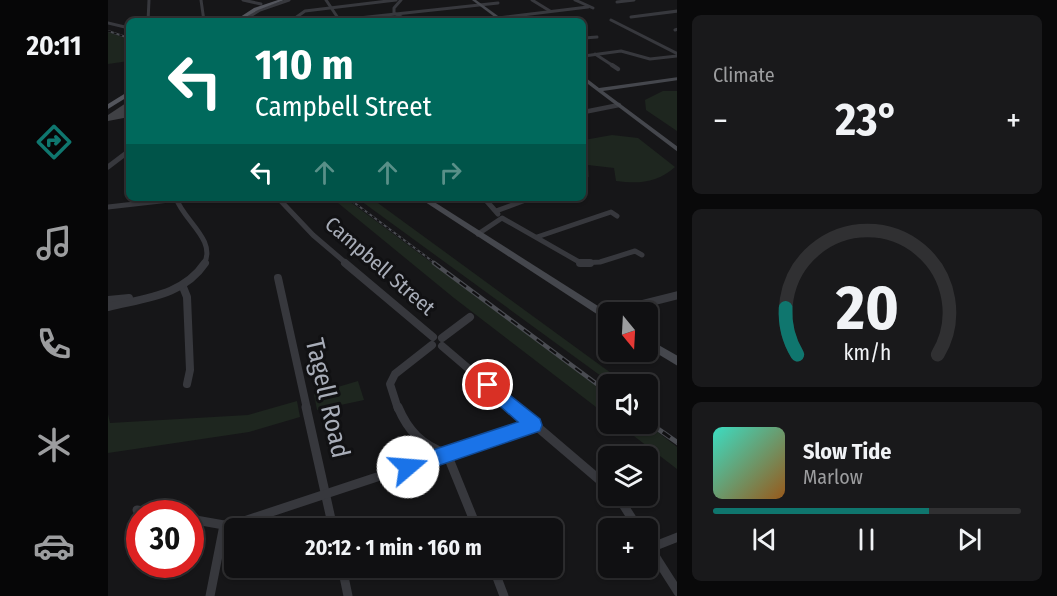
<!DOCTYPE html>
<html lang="en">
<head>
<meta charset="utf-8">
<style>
	:root { --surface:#101012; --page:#19191b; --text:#f1f3f6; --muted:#9c9d9f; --line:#303032; --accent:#0f766e }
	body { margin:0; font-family:"Fira Sans Condensed",sans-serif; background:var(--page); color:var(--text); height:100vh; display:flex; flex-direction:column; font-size:22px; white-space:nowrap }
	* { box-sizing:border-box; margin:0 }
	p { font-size:20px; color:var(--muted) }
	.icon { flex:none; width:33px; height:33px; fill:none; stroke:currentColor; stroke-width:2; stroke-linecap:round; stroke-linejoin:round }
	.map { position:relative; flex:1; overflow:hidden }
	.side { display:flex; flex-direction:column; gap:15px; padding:15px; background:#09090a; width:380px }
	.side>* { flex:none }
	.top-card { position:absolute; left:18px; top:18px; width:460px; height:183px; border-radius:9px; box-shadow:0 2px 4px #0004,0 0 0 2px var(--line); background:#00695c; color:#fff; overflow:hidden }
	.needle { width:39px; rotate:162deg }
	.controls { position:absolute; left:490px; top:302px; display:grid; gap:12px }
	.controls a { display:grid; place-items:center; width:60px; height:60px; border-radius:9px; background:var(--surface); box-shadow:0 2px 4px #0004,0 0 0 2px var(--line); font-size:30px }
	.speed { position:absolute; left:18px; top:500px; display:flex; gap:12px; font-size:30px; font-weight:700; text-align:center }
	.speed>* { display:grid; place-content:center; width:78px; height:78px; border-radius:50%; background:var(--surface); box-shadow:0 2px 4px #0004,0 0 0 2px var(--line); line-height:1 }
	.speed .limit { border:9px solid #d22; background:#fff; color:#111 }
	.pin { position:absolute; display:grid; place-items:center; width:51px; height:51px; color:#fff; margin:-26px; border:3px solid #fff; border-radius:50%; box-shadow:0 2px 6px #0007 }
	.me { position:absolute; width:66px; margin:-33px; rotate:72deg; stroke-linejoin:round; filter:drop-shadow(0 0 4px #0008) }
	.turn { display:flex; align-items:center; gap:21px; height:126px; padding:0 30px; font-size:27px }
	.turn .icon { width:78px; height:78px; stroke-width:2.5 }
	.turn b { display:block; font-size:42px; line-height:51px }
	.lanes { display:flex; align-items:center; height:57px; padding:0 30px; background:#0003; justify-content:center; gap:30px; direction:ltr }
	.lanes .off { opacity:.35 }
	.big { font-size:45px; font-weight:700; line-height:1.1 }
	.side .card { flex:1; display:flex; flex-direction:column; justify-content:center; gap:9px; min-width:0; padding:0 21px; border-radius:9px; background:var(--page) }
	.side .dial { align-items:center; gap:0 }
	.dial svg { height:156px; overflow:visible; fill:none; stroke:var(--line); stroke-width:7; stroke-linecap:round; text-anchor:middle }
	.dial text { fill:var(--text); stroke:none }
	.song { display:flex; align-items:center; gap:18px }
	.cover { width:72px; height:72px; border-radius:9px; background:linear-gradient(135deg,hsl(170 70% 55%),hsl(30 70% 35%)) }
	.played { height:6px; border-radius:3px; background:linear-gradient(90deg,var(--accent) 70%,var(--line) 70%) }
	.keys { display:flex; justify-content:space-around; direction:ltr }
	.heat { display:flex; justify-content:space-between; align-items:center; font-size:33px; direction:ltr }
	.trip { position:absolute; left:116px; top:518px; width:339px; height:60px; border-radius:9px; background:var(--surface); box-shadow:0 2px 4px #0004,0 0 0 2px var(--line); font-weight:700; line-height:60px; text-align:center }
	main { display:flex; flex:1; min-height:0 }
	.menu { display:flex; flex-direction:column; width:108px; justify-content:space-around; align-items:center; background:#060607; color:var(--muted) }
	.menu .icon { width:42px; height:42px }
	.menu .on { color:var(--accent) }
	.menu b { font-size:27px; color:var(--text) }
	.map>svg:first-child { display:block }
</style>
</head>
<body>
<main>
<nav class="menu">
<b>20:11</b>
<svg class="icon on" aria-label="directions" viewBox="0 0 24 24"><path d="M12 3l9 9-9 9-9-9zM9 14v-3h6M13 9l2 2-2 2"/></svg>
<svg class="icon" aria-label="music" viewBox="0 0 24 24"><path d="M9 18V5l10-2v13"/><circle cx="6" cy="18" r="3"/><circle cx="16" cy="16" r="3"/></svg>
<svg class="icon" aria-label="phone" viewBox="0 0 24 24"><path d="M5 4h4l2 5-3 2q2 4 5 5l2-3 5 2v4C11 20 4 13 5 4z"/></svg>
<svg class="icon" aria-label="climate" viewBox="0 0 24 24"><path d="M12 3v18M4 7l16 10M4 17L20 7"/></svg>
<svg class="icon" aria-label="car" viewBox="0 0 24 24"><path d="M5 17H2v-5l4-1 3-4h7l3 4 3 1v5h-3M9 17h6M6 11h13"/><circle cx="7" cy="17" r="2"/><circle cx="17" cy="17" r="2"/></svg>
</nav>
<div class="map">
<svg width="570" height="596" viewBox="0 0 570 596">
	<rect width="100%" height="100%" fill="#161618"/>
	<g fill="#1e261f">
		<polygon points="0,32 21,39 21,61 0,64"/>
		<polygon points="555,91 569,91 569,131 538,110 537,100"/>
		<path d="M504,135L530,138L567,167C549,183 531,184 508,181L506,168L480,165L481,177H476V140Z"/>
		<polygon points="224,198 237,198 501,395 501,417 346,298"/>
		<polygon points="249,198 263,198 518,384 504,384"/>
		<polygon points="250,381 256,400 209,410 206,394"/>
		<polygon points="189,401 192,417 141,432 0,453 0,414 2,423 140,415"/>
		<polygon points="509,423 538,423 569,447 569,469"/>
	</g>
	<polygon fill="#404145" points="21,101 21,117 0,121 0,115"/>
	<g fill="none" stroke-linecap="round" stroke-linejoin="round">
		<g stroke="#37383d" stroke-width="3">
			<polyline points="93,0 96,21"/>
			<polyline points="135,0 153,4"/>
			<polyline points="218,0 232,21"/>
			<polyline points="293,0 286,8 286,13 301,21"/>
			<polyline points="424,0 442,11"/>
			<polyline points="467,0 485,8"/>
			<polyline points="509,2 526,0"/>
			<polyline points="523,17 570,11"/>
			<polyline points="232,20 390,3"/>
			<polyline points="503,20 570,54"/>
			<polyline points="40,21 41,0"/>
			<polyline points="134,21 152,10 181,0"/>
			<polyline points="183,21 197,11 288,0"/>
			<polyline points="366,21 480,7"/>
			<polyline points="0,23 21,28"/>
			<polyline points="567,30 570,29"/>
			<polyline points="476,38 489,37"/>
			<polyline points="487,54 507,67"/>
			<polyline points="476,56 513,51 542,59 570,56"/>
		</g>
		<g stroke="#37383d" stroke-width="4.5">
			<polyline points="504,65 510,69"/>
			<polyline points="476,112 511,105"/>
			<polyline points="19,153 21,151"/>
		</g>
		<g stroke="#37383d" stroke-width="5">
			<polyline points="0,167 21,151"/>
			<path d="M68,198C75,220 109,240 96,264"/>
			<polyline points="170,198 205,235 239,264"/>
			<polyline points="376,198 390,214"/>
			<polyline points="0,207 79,198"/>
			<polyline points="388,211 423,198"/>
			<polyline points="370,234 394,218 473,263 492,262 527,251 534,255"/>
			<polyline points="429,237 503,212 509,216"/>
		</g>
		<g stroke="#37383d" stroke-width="8">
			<polyline points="237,263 325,337"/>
			<polyline points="472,263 482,263"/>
			<polyline points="170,278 199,409"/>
			<polyline points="75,287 79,297 82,370 79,384"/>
			<polyline points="0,300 21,298"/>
			<path d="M0,307C36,298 75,296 97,263"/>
			<polyline points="503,312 570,295"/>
			<polyline points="334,338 362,317"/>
			<polyline points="334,346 408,409"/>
			<polyline points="290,409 282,384 287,374 324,345"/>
		</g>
		<g stroke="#37383d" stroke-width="9">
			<polyline points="198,407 225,528"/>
			<path d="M290,407C300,431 314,445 339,454L369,528"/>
			<polyline points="406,407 501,488"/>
			<polyline points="509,495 530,528"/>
			<polyline points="29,510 48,513"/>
			<polyline points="82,519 116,525 130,523 426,425"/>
			<polyline points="540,545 570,592"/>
			<polyline points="542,548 570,537"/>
			<polyline points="234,567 240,596"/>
			<polyline points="385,567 396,596"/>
			<polyline points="102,596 116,525"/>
		</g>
		<g fill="#45474d" fill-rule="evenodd">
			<polygon points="364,0 368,0 397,21 392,21"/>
			<polygon points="570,77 570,80 495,91 570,147 570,152 476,81 476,78 478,78 491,88"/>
			<polygon points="311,198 320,198 501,313 501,322"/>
			<polygon points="540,339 570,356 570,366 540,348"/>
		</g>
		<g fill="#53555c" fill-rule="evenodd">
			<polygon points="170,0 176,0 150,10 131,21 126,21 146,8"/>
			<polygon points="21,91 21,96 0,109 0,104"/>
		</g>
		<defs>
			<g id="rail-far2">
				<polyline points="0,31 21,38"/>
				<polyline points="240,198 328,264"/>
			</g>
			<polyline id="rail-far1" points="326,263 501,393"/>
			<polyline id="rail" points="540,422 570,443"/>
		</defs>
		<use href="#rail-far2" stroke="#4a4c52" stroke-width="2"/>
		<use href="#rail-far1" stroke="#4a4c52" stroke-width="4.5"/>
		<use href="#rail" stroke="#4a4c52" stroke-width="5"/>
		<use href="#rail-far2" stroke="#111113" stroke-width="1.5" stroke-dasharray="3" stroke-linecap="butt"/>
		<use href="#rail-far1" stroke="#111113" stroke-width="2" stroke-dasharray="8" stroke-linecap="butt"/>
		<use href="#rail" stroke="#111113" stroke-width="3" stroke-dasharray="9" stroke-linecap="butt"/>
	</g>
	<polygon fill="#1a73e8" stroke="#114b97" stroke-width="1.5" points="380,378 432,419 434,425 432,431 300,476 294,473 291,467 294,460 410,422 374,390 372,385 374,380"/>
	<g text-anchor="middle" stroke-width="6" stroke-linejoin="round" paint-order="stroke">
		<g font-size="21" fill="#a8adb8" stroke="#111113">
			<text transform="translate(272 266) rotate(41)" y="7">Campbell Street</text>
		</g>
		<g font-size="26" fill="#a8adb8" stroke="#111113">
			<text transform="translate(220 398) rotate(77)" y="9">Tagell Road</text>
		</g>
	</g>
</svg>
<div class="controls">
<a><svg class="needle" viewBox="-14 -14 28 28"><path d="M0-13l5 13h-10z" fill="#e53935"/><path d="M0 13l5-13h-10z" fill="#9c9d9f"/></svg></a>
<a><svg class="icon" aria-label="sound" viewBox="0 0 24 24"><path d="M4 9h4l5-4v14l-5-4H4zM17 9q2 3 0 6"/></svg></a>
<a><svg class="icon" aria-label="layers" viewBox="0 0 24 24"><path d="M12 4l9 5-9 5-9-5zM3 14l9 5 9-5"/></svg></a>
<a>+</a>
</div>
<div class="speed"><div class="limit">30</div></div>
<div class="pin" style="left:380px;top:385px;background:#d93025"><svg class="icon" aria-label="arrive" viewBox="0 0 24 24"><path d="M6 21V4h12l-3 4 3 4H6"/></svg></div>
<svg class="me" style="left:300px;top:467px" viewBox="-20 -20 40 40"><circle r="19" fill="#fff"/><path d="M0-13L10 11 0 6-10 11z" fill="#1a73e8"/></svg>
<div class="trip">20:12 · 1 min · 160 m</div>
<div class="top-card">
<div class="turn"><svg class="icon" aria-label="left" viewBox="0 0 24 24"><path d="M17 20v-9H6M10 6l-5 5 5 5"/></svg><div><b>110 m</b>Campbell Street</div></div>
<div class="lanes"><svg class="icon" aria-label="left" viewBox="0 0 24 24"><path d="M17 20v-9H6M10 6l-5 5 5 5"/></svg><svg class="icon off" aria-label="ahead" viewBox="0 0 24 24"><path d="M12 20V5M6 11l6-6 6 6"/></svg><svg class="icon off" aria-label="ahead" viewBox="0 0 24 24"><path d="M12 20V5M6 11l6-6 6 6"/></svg><svg class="icon off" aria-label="right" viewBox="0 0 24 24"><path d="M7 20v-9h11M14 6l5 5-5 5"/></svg></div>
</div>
</div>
<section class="side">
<div class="card"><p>Climate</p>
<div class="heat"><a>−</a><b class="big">23°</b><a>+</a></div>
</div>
<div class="card dial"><svg viewBox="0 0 100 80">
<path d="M14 69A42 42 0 1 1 86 69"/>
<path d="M14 69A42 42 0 0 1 8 45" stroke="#0f766e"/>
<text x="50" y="56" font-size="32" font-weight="700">20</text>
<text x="50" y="72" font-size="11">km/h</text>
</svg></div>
<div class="card">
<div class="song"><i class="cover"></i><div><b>Slow Tide</b><p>Marlow</p></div></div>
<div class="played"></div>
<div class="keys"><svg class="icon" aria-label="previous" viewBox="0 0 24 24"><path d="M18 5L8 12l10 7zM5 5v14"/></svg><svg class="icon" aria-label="pause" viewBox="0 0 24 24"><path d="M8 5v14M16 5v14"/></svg><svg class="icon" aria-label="next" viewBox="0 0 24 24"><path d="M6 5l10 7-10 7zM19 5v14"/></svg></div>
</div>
</section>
</main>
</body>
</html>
